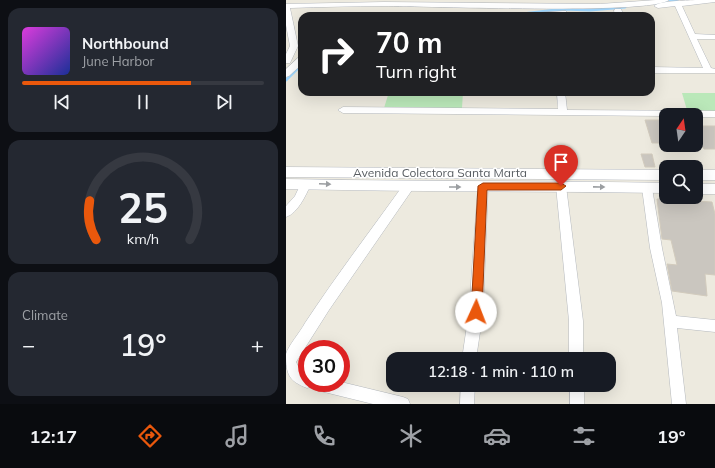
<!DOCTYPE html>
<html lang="en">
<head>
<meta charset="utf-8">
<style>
	:root { --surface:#171b24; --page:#242831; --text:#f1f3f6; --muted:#9ea1a6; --line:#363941; --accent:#ea580c }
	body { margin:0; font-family:Mulish,sans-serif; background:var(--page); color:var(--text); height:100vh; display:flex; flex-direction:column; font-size:15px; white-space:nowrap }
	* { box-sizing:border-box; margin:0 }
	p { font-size:13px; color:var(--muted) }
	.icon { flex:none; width:22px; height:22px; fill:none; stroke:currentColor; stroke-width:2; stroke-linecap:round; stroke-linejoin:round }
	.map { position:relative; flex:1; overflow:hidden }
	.panel { display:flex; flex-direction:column; gap:8px; padding:8px; background:#0d0f14; width:286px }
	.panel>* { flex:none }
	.guide { position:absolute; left:12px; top:12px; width:357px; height:84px; border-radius:12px; box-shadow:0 4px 16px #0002; background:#202124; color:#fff; overflow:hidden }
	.needle { width:26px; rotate:13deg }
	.fabs { position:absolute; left:373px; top:108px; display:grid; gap:8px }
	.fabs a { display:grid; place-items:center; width:44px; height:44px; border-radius:8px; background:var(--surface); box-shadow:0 4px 16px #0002; font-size:20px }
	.speed { position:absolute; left:12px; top:340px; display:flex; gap:8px; font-size:20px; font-weight:700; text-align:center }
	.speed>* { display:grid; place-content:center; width:52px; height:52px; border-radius:50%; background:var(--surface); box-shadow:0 4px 16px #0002; line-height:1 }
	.speed .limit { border:6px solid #d22; background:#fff; color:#111 }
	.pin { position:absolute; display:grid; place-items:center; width:34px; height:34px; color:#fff; margin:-41px -17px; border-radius:50% 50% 50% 0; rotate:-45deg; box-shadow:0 0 4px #0007 }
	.pin .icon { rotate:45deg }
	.me { position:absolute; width:44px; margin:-22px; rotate:2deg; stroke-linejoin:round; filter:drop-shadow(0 0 3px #0008) }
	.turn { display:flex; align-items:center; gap:14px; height:84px; padding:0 12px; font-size:18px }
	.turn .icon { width:52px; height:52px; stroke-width:2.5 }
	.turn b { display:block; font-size:28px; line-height:34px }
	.big { font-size:30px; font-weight:600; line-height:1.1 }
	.panel .tile { flex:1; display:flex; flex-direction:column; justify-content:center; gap:6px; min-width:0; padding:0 14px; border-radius:12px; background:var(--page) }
	.panel .dial { align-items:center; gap:0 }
	.dial svg { height:104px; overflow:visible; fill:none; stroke:var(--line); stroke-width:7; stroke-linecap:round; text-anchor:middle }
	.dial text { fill:var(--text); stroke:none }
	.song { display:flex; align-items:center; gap:12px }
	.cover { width:48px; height:48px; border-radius:6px; background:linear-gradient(135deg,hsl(300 70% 55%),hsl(230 70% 35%)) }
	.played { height:4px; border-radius:2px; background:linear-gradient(90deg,var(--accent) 70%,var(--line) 70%) }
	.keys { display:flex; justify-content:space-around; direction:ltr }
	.heat { display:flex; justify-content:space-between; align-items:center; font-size:22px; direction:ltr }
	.trip { position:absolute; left:100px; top:352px; width:230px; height:40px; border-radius:12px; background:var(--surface); box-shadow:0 4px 16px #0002; font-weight:600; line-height:40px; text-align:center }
	.tab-bar { display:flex; height:64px; justify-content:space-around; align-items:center; background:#090b0e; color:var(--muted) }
	.tab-bar .icon { width:28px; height:28px }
	.tab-bar .selected { color:var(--accent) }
	.tab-bar b { font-size:18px; color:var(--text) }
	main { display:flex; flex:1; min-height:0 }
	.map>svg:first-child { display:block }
</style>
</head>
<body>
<main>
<section class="panel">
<div class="tile">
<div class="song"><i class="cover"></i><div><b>Northbound</b><p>June Harbor</p></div></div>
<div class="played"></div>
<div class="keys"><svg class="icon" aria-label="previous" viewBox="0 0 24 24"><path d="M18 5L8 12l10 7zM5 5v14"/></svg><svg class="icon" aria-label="pause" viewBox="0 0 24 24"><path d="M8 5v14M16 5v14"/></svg><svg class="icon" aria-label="next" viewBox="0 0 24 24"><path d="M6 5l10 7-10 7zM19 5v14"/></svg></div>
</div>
<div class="tile dial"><svg viewBox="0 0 100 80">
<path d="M14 69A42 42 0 1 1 86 69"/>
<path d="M14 69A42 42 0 0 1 9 39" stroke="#ea580c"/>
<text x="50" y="56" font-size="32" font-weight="700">25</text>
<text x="50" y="72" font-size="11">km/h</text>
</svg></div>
<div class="tile"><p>Climate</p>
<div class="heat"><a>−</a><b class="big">19°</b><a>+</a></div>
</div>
</section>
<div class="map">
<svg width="429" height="404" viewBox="0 0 429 404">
	<rect width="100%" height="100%" fill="#edeadf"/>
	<g fill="#bae8b9">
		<polygon points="103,92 177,92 176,108 98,108"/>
		<polygon points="396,93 429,93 429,111 401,110"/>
	</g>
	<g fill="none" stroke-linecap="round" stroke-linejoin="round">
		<g stroke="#9ed7ff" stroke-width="3">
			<polyline points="370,3 391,0"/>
			<polyline points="220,16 278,9 304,10 339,7"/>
			<polyline points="0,80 13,67"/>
		</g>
	</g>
	<g fill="#cac6bf" stroke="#d2cbbd">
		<polygon points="359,120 380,120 380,143 366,143"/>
		<polygon points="410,126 429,126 429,149 418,149 416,146 410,146"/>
		<polygon points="355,154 366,154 369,167 359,167"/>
		<polygon points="371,199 426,202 429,214 429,275 419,274 421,296 386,291 381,264 391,265 385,240 376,239"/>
	</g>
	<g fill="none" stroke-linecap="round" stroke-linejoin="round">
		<defs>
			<g id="street">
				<path d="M370,0H383C364,15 138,6 98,6C67,6 35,7 4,8L12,46L4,63H0V54L4,46L0,25V4L98,2L314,4Z"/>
				<path d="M409,0H429V2L396,6L409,34L429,35V39H411L425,68L429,69V73H365V67L417,68L389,6L372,8L368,6C376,0 398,1 409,0Z"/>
				<polygon points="329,9 335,9 338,16 330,16 328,11"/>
				<polygon points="277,11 280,11 280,15 230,16 234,14"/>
				<polygon points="13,57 16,57 16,64 3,76 0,77 0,69"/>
				<polygon points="271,92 279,92 281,110 429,111 429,117 410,117 410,115 380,115 380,116 57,113 52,110 57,107 272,109"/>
				<path d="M20,180L24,181L25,184C20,195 12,213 0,217V206L9,196L16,181Z"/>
				<polygon points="197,182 201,183 202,186 197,312 190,359 176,359 183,312 192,186 193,183"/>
				<polygon points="275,182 279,183 280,186 297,321 297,359 283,359 283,321 270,186 271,183"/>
				<path d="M122,183L126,184L127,187L126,190L43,310L10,362L13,368L21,373V383L55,382L117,397L122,399L124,404H87L30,390L24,387L21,388C3,381 0,375 0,354C2,346 15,331 19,323C50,276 85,230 118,184Z"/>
				<polygon points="361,184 365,185 366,188 376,248 390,316 429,320 429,332 391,328 400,404 386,404 376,303 364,248 356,188 357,185"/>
				<polygon points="175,385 189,385 188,404 174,404"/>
				<rect x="284" y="385" width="14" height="19"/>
			</g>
			<g id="secondary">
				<polygon points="0,167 380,170 380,180 0,177"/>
				<rect x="410" y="170" width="19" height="10"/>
				<path d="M0,179C127,182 253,180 380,183V193C253,191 127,192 0,189Z"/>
				<rect x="410" y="184" width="19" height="10"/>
			</g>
		</defs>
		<use href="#street" stroke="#b5b9be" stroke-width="1"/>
		<use href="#secondary" stroke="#b6bac0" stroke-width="1"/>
		<use href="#street" fill="#fff" fill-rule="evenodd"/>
		<use href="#secondary" fill="#fff" fill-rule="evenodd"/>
	</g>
	<defs><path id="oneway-solid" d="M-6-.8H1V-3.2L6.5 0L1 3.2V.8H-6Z"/></defs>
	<g fill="#9b9ea1">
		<use href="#oneway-solid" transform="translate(39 184) rotate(2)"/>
		<use href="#oneway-solid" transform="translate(169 187)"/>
		<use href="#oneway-solid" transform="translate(313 187) rotate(1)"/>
	</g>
	<polygon fill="#ea580c" stroke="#983908" points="197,183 275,183 280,186 275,190 201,190 196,312 194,315 190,317 187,315 185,312 192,186"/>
	<g text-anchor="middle" stroke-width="3" stroke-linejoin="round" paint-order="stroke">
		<g font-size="12" fill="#585d62" stroke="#fff">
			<text x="154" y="177">Avenida Colectora Santa Marta</text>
		</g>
	</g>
</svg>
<div class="fabs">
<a><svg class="needle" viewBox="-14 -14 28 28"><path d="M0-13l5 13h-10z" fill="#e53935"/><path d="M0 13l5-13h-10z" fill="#9ea1a6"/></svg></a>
<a><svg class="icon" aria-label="search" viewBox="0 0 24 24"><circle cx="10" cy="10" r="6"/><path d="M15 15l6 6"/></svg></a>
</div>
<div class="speed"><div class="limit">30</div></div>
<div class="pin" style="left:275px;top:186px;background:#d93025"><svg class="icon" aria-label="arrive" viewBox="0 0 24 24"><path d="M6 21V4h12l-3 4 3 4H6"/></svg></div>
<svg class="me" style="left:190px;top:312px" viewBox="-20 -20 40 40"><circle r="19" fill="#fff"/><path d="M0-13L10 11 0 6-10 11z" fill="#ea580c"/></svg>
<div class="trip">12:18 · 1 min · 110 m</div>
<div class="guide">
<div class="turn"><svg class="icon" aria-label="right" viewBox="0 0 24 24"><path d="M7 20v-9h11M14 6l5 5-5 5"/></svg><div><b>70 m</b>Turn right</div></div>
</div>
</div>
</main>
<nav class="tab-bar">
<b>12:17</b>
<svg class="icon selected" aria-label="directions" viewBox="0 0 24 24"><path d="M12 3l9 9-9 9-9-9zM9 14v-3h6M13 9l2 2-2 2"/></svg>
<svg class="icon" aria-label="music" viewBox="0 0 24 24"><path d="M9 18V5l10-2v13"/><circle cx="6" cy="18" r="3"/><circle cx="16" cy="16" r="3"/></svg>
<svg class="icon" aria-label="phone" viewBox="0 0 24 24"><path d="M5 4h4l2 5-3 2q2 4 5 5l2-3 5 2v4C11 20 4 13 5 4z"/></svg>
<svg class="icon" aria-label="climate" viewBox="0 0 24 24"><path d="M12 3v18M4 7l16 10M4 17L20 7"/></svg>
<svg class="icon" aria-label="car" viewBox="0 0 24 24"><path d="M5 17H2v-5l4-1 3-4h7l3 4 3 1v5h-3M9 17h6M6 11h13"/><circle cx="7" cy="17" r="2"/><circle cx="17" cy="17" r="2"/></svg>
<svg class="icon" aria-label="filters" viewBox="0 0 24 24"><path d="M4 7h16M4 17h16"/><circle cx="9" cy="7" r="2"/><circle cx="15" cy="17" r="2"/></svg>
<b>19°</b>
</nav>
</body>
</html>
